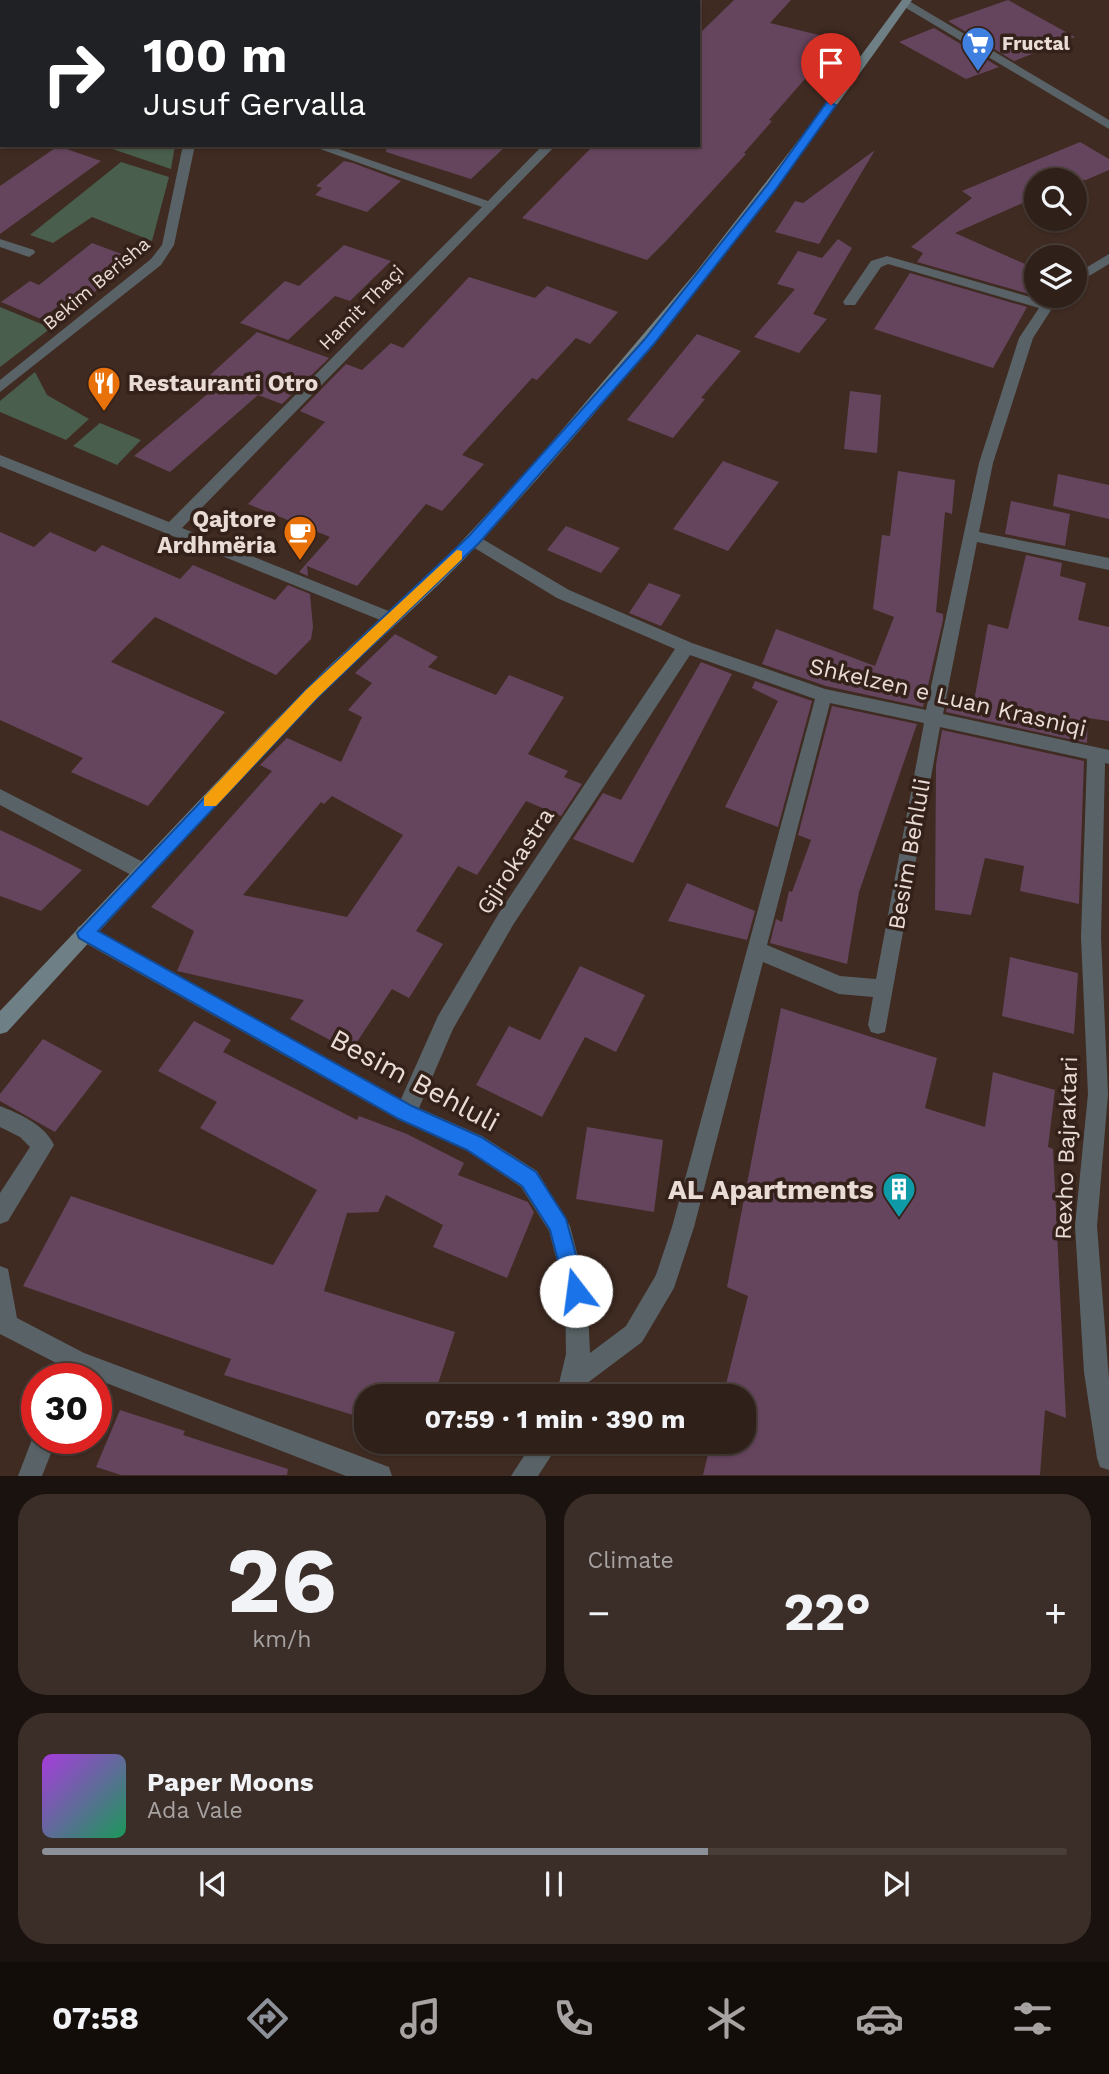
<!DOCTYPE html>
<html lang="en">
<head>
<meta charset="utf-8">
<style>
	:root { --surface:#2f201a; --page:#3b2d27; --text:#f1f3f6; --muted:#a7a3a2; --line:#4a3e39; --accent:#8c9099 }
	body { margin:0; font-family:"Work Sans",sans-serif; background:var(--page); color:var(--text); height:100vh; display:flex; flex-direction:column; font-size:26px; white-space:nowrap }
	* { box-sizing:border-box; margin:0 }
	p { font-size:23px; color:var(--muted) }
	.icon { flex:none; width:38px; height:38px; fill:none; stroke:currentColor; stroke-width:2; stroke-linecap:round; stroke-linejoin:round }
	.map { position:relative; height:1476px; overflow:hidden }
	.panel { display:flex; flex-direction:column; gap:18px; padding:18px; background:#1a120e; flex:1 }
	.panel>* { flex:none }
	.hud { position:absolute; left:0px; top:0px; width:700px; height:147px; box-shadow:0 2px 5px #0004,0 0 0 2px var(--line); background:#202124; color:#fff; overflow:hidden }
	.buttons { position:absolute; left:1024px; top:168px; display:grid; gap:14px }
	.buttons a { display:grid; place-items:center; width:63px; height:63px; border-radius:50%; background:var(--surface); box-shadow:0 2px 5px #0004,0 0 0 2px var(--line); font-size:35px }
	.speed { position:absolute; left:21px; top:1363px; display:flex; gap:14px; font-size:35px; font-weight:700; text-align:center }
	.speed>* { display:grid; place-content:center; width:91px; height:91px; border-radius:50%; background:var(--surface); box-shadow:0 2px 5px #0004,0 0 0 2px var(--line); line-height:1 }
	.speed .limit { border:10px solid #d22; background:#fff; color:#111 }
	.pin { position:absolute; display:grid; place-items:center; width:60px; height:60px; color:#fff; margin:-72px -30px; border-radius:50% 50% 50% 0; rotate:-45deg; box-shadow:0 0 7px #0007 }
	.pin .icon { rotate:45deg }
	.me { position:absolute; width:77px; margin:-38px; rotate:345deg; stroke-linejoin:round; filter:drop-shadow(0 0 5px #0008) }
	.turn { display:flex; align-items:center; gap:24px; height:147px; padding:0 28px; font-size:32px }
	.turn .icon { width:91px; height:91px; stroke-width:2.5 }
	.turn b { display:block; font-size:49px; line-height:60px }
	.big { font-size:52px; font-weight:700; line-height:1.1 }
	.panel .tile { flex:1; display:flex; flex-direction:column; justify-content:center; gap:10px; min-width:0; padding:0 24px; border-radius:28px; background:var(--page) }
	.panel .dial { align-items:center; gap:0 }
	.dial b { font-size:91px; line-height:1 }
	.song { display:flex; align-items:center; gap:21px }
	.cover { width:84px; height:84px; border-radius:10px; background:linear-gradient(135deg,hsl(280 70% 55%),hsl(150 70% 35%)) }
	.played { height:7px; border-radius:4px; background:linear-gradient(90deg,var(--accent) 65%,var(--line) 65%) }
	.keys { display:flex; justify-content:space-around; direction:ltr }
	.heat { display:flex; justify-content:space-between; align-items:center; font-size:38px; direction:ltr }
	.panel .tiles { flex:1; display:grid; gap:18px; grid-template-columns:1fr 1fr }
	.tile:last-child { grid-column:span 2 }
	.trip { position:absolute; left:354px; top:1384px; width:402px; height:70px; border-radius:28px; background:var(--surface); box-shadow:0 2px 5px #0004,0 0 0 2px var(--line); font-weight:700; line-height:70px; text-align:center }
	.dock { display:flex; height:112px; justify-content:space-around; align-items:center; background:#130d0a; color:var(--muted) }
	.dock .icon { width:49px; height:49px }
	.dock .selected { color:var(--accent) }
	.dock b { font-size:32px; color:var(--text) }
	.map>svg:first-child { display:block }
</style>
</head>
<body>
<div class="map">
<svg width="1109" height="1476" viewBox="0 0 1109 1476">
	<rect width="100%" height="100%" fill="#3f2b22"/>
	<g fill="#495e4d">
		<polygon points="101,145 175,145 171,169"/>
		<polygon points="121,162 169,177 152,241 92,217 53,243 30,235"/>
		<polygon points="0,307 51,328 0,367"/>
		<polygon points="35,372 47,395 89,419 66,440 0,412 0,401"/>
		<polygon points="100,423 141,440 117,465 73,446"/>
	</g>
	<g fill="#65455d" fill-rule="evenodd">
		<polygon points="734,0 791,0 770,23 839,40 769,120 772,121 744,153 746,154 667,240 647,260 522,218 594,145 698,145 698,35"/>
		<polygon points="1008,0 1075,37 1014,61 948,21"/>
		<polygon points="934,28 999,67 966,79 899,42"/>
		<polygon points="1080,142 1109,159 1109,170 1086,180 1036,180 1036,197 955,233 1036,269 1033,295 917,262 923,253 911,247 972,198 962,191"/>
		<polygon points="387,145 507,145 471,179 386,152"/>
		<polygon points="58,146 101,161 0,234 0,186"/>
		<polygon points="875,150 819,244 775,232 795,201 803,203"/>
		<polygon points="344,161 353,163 401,181 367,212 315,195 322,188 316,186"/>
		<polygon points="838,239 852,248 813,314 827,319 799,353 754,337 795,289 777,284 798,251 822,258"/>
		<polygon points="92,243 135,259 86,299 74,294 41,319 1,302 30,281 39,285"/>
		<polygon points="344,245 391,261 350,301 335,296 288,340 240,323 285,281 299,286"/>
		<polygon points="910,273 1027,307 993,368 874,329"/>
		<polygon points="469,277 535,298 547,286 618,312 590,344 576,338 537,380 532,378 462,455 484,464 442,511 426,504 357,586 307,566 308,576 299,572 330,537 248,504 325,422 300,411 346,364 362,370 391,343 403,348"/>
		<polygon points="257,332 329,358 282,404 258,395 170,472 134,456 223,381 209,376"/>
		<polygon points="697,334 741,351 701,398 705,399 673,438 627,420"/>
		<polygon points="850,391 881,395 877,453 844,449"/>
		<polygon points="723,461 779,482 728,551 673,529"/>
		<polygon points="898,471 955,480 952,514 945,512 936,612 943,614 943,620 923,707 826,686 762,664 776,629 875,666 894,617 873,609 882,535 890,536"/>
		<polygon points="1058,474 1109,485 1109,519 1053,506"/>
		<polygon points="1011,501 1070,514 1065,546 1005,534"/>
		<polygon points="566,526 620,548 601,573 547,550"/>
		<polygon points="0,532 34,547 50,532 95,552 102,545 180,579 193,565 275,600 288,585 310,594 313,627 311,639 276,675 155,617 111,662 225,712 148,806 71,772 83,758 0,720"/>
		<polygon points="1026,555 1062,563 1060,576 1086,583 1078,620 1109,627 1109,721 1088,718 1087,743 946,712 949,698 974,701 988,624 1008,629"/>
		<polygon points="649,583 681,595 661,626 629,613"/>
		<path d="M395,634L438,657L428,667L496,695L509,675L564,697L528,754L568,771L564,777L582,784L561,816L526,801L477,875L458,866L416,931L443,944L409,998L392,989L351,1051L290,1019L304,1000L177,971L194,931L151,907L272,771L260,765L287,738L341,762L362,717L348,710L372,683L355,673ZM332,796L403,835L347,917L243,895L321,802L324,804Z"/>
		<polygon points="701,662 732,674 633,863 573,839 603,793 621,800"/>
		<polygon points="755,681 812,701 778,827 725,807 778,701 752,688"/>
		<polygon points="832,706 917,724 859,892 847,964 770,943 776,919 782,922 789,891 792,892 811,840 798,835"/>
		<polygon points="942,730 1084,761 1079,904 1020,891 1024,866 985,858 971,915 935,910 936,765"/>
		<polygon points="0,830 34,846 82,870 41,911 0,896"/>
		<polygon points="687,883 755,911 747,940 668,921"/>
		<polygon points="1010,957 1078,973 1074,1034 1002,1016"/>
		<polygon points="580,966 645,995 616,1052 585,1037 542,1117 476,1085 509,1026 540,1040"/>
		<polygon points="781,1008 937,1058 925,1108 985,1127 993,1072 1055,1090 1048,1147 1053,1149 1066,1418 1045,1410 1040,1475 703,1475 711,1442 744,1442 744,1396 723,1396 748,1296 727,1287"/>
		<polygon points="194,1021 231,1040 223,1052 357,1120 359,1116 407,1134 464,1163 458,1175 528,1202 534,1212 507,1278 433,1247 443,1225 386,1195 378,1212 347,1213 324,1291 455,1332 434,1396 366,1396 366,1419 224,1375 231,1359 23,1286 71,1196 273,1265 317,1190 200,1128 217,1102 158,1071"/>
		<polygon points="43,1039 102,1071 55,1132 0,1101 0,1094"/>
		<polygon points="587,1127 663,1140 654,1212 576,1199"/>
		<polygon points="120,1410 185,1431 183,1435 288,1469 287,1475 121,1475 96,1467"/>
	</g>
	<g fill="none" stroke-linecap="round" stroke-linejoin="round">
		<g fill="#596367" fill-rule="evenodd">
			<polygon points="76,0 91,0 92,2 77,2"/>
			<polygon points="289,0 301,0 288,2"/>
			<polygon points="688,0 699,0 687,2"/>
			<polygon points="901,1 909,1 1109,120 1109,129 901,5"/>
			<polygon points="183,145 195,145 174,245 161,265 0,392 0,380 151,259 162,245"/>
			<polygon points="309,145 327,145 488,201 543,145 556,145 182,528 396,614 398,618 390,624 0,466 0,455 169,522 482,207"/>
			<polygon points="0,239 34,250 35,253 29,257 0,247"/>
			<polygon points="1109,254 1109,264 1074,285 1074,275"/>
			<path d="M887,256L1044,301L1048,296H1060L1033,338L993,463L979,532L1109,558V570L977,542L943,714L1109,750V764L1105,763L1101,937L1108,1094L1097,1226L1109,1380V1470L1100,1467L1097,1458L1084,1372L1075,1226L1088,1094L1081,937L1087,759L940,727L885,1032L878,1034L871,1032L868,1025L873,997L839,994L763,962L694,1227L674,1288L642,1342L582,1387L580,1396H556L566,1354L565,1291L549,1231L521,1187L466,1150L399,1120L78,939L75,933L78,927L85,924L92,927L401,1099L438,1016L499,913L675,649L557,598L468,544L466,540L468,536L474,534L569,590L692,643L825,689L926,710L979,463L1019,338L1039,308L888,264L881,267L855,305H845L843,302L871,261ZM690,655L815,699L672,1227L656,1275L626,1326L590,1353L587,1291L570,1226L537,1171L482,1136L419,1108L453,1029L513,925ZM830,703L924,723L876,979L840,976L767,945Z"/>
			<polygon points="0,789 149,865 151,871 149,877 142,879 135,877 0,805"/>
			<path d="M0,1106C20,1114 45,1125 54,1145L8,1221L0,1224V1193L30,1147L20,1137L0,1127Z"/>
			<polygon points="0,1266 8,1269 17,1318 84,1353 389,1467 392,1476 346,1476 96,1379 84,1376 83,1379 59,1379 64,1367 0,1334"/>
			<polygon points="36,1429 37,1438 57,1438 42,1476 18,1476"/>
			<polygon points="533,1442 560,1442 538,1476 511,1476"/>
		</g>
		<path fill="#6e8086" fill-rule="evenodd" d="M902,0H912C780,188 638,371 482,540C431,596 372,644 318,698C212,807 110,920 7,1032L0,1034V1011L266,730L326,669L451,553L529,469L696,272L801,137Z"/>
	</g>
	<polygon fill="#1a73e8" stroke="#114b97" stroke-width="2" points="827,102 836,105 776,189 653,345 479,543 317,698 98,931 412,1106 481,1137 536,1172 566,1219 586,1291 583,1298 576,1301 569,1298 566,1291 550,1230 522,1186 467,1150 399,1119 79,938 77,933 306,690 469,536 644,340 768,184"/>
	<polygon fill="#f59e0b" points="457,550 462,551 462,559 317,698 216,806 204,806 204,797 306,690"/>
	<defs>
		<symbol id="supermarket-pin" viewBox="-11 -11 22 30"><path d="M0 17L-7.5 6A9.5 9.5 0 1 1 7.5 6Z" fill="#3f7fe0" stroke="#342119"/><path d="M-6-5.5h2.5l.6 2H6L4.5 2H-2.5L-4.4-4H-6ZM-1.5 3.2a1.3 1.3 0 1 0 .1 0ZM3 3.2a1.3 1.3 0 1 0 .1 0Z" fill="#fff"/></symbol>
		<symbol id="restaurant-pin" viewBox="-11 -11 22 30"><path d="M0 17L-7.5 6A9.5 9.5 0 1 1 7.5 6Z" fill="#e8710a" stroke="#342119"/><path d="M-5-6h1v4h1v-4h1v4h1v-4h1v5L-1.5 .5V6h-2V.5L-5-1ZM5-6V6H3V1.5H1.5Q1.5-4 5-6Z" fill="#fff"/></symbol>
		<symbol id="cafe-pin" viewBox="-11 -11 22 30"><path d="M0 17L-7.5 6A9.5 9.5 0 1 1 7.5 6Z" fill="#e8710a" stroke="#342119"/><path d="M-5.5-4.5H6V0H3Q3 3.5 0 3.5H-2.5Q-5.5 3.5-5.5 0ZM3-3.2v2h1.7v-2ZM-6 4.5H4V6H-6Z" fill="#fff"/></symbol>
		<symbol id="building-pin" viewBox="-11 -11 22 30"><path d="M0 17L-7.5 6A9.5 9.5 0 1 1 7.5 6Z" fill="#0f9aa8" stroke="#342119"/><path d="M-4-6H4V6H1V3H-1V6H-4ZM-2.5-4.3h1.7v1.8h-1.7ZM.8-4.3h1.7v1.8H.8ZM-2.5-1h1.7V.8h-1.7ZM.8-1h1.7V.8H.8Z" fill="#fff"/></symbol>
	</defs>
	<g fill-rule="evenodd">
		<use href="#supermarket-pin" x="959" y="24" width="38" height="52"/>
		<use href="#restaurant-pin" x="85" y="364" width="38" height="52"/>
		<use href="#cafe-pin" x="281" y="513" width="38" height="52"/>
		<use href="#building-pin" x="880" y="1170" width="38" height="52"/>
	</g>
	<g text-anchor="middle" stroke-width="7" stroke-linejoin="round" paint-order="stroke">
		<g font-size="19" font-weight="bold" fill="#e9dbd6" stroke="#342119" text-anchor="start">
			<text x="1002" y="50">Fructal</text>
		</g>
		<g font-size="19" fill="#e9dbd6" stroke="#342119">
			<text transform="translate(96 283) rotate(-40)" y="7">Bekim Berisha</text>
			<text transform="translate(361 307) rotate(-45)" y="7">Hamit Thaçi</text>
		</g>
		<g font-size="23" font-weight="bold" fill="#e9dbd6" stroke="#342119" text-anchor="start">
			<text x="128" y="391">Restauranti Otro</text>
			<text x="276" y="527" text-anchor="end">Qajtore<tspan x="276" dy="26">Ardhmëria</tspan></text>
		</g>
		<g font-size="23" fill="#e9dbd6" stroke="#342119">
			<text transform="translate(948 697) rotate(13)" y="8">Shkelzen e Luan Krasniqi</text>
			<text transform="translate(909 854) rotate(-80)" y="8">Besim Behluli</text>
			<text transform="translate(515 861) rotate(-57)" y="8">Gjirokastra</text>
			<text transform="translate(1066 1148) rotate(-88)" y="8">Rexho Bajraktari</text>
		</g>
		<g font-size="28" fill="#e9dbd6" stroke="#342119">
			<text transform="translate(415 1080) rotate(28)" y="10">Besim Behluli</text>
		</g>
		<g font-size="28" font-weight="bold" fill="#e9dbd6" stroke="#342119" text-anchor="end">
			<text x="874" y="1199">AL Apartments</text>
		</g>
	</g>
</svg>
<div class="buttons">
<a><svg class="icon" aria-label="search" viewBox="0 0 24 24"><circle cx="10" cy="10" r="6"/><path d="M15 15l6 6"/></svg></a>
<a><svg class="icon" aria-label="layers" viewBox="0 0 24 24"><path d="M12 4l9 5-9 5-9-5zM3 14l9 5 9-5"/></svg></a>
</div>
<div class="speed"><div class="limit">30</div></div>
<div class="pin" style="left:831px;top:105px;background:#d93025"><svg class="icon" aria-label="arrive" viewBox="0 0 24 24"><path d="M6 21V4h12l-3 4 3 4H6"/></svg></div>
<svg class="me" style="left:576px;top:1291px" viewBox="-20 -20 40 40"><circle r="19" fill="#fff"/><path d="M0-13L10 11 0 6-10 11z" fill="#1a73e8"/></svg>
<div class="trip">07:59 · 1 min · 390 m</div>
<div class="hud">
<div class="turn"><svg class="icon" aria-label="right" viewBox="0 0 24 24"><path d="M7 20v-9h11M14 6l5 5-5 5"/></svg><div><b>100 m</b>Jusuf Gervalla</div></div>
</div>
</div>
<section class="panel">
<div class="tiles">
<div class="tile dial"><b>26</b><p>km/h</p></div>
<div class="tile"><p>Climate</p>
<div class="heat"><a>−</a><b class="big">22°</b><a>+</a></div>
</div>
<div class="tile">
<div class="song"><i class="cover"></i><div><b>Paper Moons</b><p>Ada Vale</p></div></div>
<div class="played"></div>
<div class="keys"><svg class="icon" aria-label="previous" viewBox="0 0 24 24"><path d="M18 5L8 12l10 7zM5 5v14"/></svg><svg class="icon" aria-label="pause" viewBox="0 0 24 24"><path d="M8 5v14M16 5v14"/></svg><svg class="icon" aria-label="next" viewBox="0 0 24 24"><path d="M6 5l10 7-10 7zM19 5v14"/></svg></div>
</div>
</div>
</section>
<nav class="dock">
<b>07:58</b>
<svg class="icon selected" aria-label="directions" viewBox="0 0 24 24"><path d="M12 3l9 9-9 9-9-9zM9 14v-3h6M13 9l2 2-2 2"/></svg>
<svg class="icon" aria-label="music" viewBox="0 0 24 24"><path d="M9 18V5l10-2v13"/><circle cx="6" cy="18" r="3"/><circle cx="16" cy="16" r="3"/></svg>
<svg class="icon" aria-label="phone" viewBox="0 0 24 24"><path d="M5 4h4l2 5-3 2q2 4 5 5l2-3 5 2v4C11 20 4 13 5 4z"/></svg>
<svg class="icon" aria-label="climate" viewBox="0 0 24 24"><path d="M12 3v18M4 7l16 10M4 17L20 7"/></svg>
<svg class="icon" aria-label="car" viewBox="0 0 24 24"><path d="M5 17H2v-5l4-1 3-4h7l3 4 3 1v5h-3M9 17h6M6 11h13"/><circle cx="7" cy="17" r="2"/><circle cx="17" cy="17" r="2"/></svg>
<svg class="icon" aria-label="filters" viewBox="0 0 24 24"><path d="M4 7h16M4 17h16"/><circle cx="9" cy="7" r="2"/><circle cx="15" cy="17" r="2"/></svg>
</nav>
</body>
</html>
